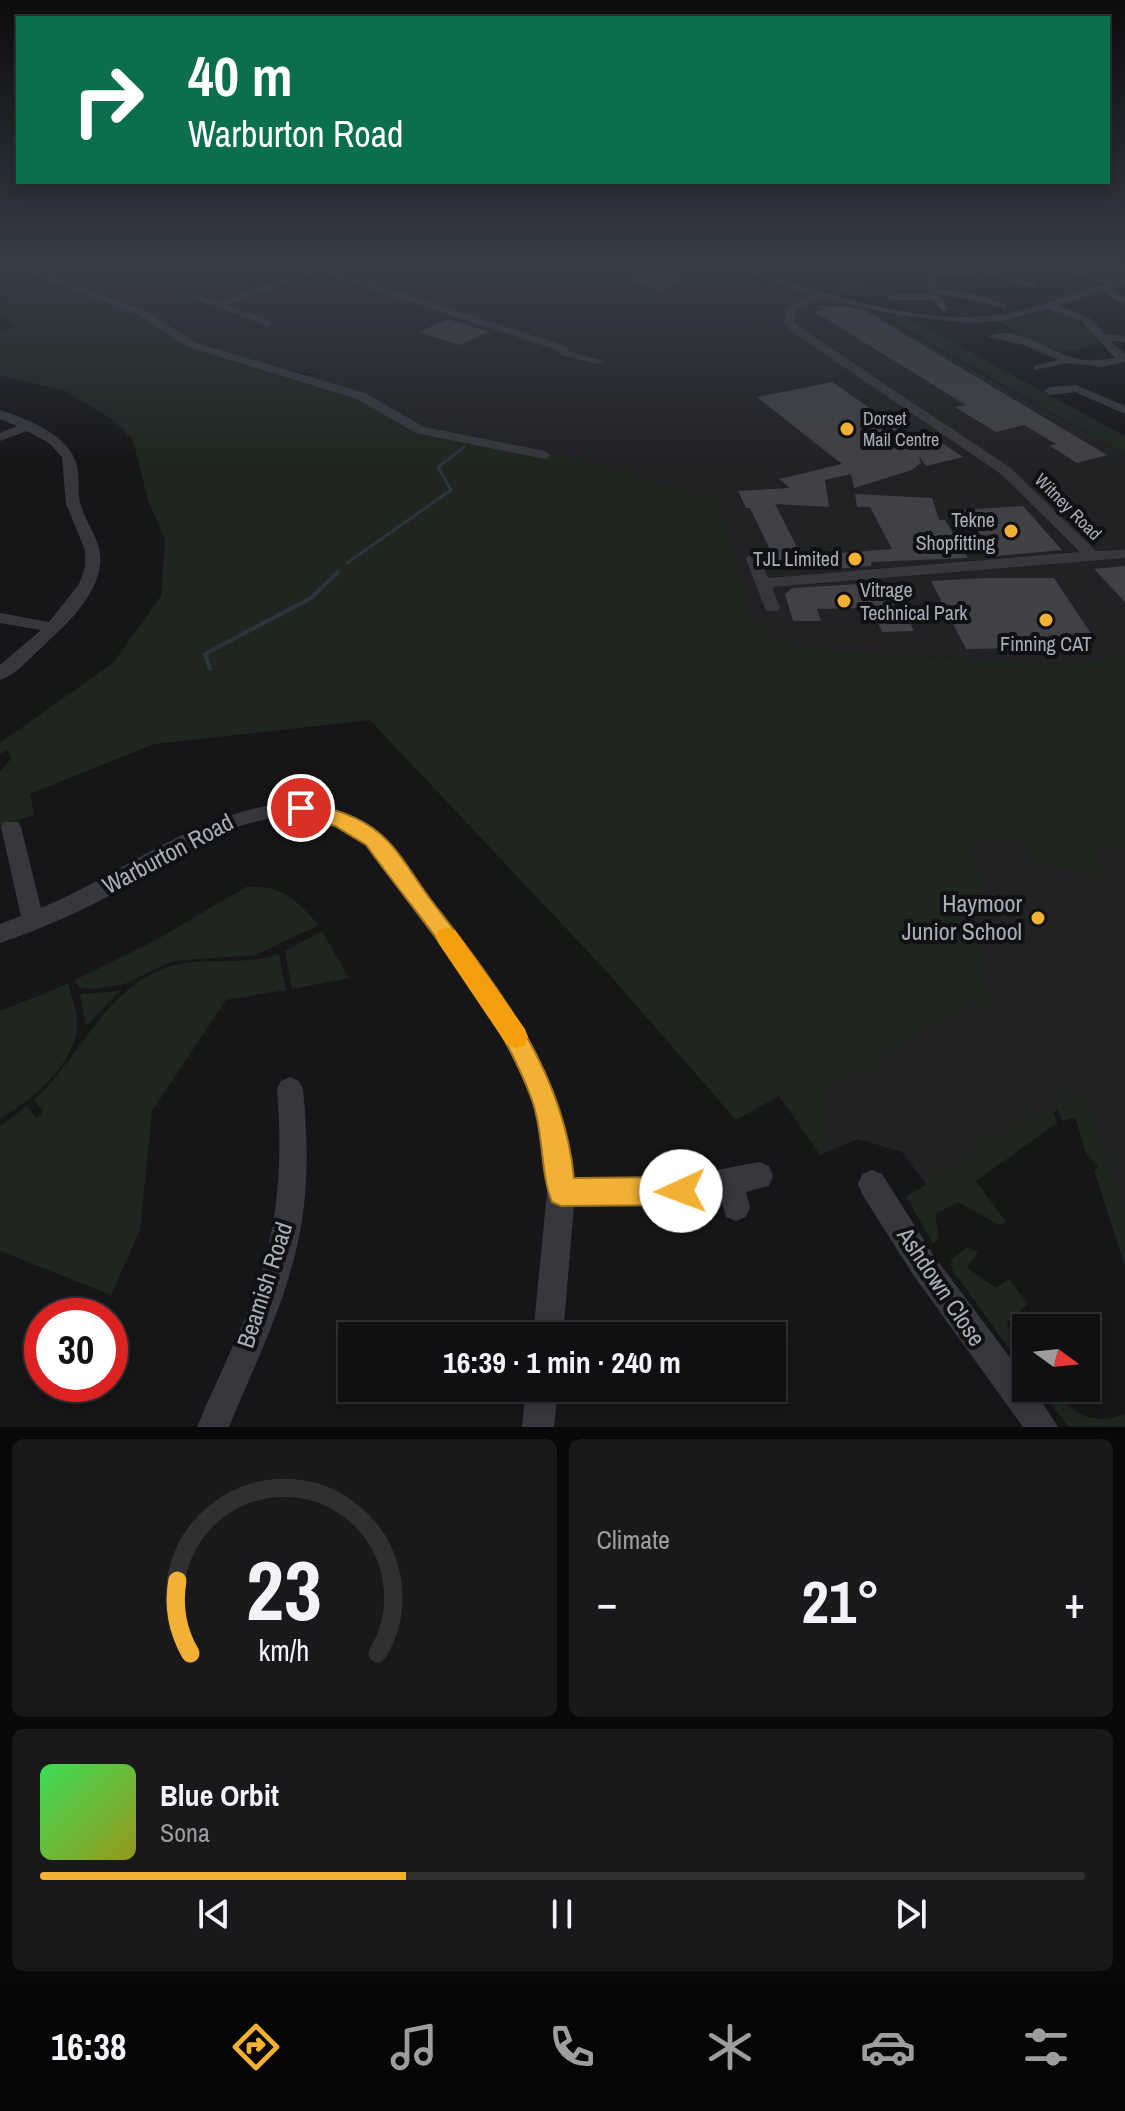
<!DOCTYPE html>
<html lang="en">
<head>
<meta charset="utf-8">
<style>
	:root { --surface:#101012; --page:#19191b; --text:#f1f3f6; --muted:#9c9d9f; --line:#303032; --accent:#f2b134 }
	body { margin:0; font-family:"Archivo Narrow",sans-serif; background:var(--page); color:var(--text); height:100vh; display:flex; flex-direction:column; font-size:30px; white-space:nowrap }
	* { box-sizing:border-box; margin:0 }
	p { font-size:26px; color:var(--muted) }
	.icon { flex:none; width:44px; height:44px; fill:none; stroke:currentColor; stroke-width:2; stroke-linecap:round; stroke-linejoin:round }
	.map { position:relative; height:1427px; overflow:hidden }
	.details { display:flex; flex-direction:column; gap:12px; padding:12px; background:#09090a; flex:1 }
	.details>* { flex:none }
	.top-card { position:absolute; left:16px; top:16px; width:1094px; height:168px; border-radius:0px; box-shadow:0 4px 12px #0003,0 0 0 2px var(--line); background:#0b6e4f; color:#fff; overflow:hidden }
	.needle { width:52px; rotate:105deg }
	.fabs { position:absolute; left:1012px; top:1314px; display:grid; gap:16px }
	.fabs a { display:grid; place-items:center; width:88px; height:88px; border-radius:0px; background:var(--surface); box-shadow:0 4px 12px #0003,0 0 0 2px var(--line); font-size:40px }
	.speed { position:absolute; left:24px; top:1298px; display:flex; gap:16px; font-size:40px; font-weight:700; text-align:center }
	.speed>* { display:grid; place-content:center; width:104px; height:104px; border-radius:50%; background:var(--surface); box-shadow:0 4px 12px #0003,0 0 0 2px var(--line); line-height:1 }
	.speed .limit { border:12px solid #d22; background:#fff; color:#111 }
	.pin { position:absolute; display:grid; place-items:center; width:68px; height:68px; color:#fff; margin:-34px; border:4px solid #fff; border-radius:50%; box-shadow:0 2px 8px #0007 }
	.me { position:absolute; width:88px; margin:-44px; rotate:268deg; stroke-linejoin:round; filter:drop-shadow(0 0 6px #0008) }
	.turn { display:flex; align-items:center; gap:28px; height:168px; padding:0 40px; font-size:36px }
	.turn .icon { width:104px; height:104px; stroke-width:2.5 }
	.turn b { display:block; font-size:56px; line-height:68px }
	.big { font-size:60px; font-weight:700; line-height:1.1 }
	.details .widget { flex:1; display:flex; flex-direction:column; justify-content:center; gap:12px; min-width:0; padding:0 28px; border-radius:12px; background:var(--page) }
	.details .dial { align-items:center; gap:0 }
	.dial svg { height:208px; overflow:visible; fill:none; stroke:var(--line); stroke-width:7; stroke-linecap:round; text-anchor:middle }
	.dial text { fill:var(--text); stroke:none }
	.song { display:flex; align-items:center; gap:24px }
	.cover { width:96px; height:96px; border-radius:12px; background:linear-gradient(135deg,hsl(130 70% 55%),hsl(60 70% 35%)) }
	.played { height:8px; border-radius:4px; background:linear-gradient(90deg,var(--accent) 35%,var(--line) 35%) }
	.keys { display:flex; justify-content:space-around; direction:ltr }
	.heat { display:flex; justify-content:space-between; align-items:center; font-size:44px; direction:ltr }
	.details .tiles { flex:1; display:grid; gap:12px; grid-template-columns:1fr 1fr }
	.widget:last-child { grid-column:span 2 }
	.trip { position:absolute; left:338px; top:1322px; width:448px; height:80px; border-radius:0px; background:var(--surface); box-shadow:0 4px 12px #0003,0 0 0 2px var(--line); font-weight:700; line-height:80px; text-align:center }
	.tabs { display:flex; height:128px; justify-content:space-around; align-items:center; background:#060607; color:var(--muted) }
	.tabs .icon { width:56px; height:56px }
	.tabs .on { color:var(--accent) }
	.tabs b { font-size:36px; color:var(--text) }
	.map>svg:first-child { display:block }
</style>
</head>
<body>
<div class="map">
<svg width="1125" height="1427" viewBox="0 0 1125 1427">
	<rect width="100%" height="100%" fill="#161618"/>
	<g fill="#222225">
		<polygon points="10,264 714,264 859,305 1125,455 1125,656 1063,664 835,651 769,638 751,619 723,516 413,422 312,374 276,370 204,349 49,278"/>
		<polygon points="719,648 1125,690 1125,1232 1079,1097 929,1188 902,1152 858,1139 820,1155"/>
	</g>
	<g fill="#1e261f">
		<polygon points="731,264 879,264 902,294 875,297 890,306"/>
		<path d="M37,273L113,301L182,339L276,370L344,381L414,422L614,468L689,492L723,516L751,618L770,638L835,651L1063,664L1125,656V849L1092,848L1101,871C1077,870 1056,865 1032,865L1023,842L969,840L988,899L970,915L985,961L978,963L989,994L831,1083C822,1103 818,1129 831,1148L820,1155L779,1096L736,1120L608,973L370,720L154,744L30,794L34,815L0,826V771L11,759L8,750L0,754V743L113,663L161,596L165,540L148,500L133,440L113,420L64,390L0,376V332L19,325L0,317V305L4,304L0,302V285Z"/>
		<path d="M1060,311L1092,331L1100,342C1059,362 1033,343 1000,322Z"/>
		<polygon points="900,314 1125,436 1125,455 881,315"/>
		<path d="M246,887C282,884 296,900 319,925L255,955L172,961L125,984L95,989L78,987L75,980L156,940Z"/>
		<polygon points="322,931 349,978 292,989 285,951"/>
		<path d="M279,954L286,990L226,1000L152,1111L140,1230L111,1295L0,1251V1126L27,1106L37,1119L43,1111L34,1100C81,1058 107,982 175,965C209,957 245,966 279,954Z"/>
		<path d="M68,984C71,996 77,1009 77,1022C79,1061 31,1101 0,1119V1011Z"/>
		<polygon points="120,991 86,1026 80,994"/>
		<polygon points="1079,1094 1086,1099 1125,1208 1125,1266 1094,1170 1098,1167 1086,1153 1075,1117 1063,1121 1055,1105"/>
		<polygon points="1051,1107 1057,1123 976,1181 1006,1222 999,1225 958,1202 935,1214 939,1239 933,1243 906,1197"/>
		<path d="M967,1247L978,1252L967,1268L996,1288L1009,1279L1028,1304L1007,1323C1012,1341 1026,1352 1026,1372L953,1271L951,1260Z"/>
		<path d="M1038,1388H1051C1072,1413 1093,1427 1125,1414V1427H1069Z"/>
	</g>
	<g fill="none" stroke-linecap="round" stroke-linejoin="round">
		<polyline stroke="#2c353c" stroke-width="2" points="814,264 863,290"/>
		<polyline stroke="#2c353c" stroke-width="3" points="347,563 451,490 438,467 464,447"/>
		<polyline stroke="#2c353c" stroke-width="4" points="210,669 205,654 311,598 338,572"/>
	</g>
	<g fill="#404145">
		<polygon points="603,264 637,264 687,279 660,291 626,280 634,276"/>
		<polygon points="843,306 864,310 1107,455 1077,463 1050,446 1056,444 1024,425 996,432 955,407 966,405 815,312 826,310 821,307"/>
		<polygon points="448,319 488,332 459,345 419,332"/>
		<polygon points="833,382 924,447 942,443 963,457 926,466 919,456 921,463 912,470 854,488 851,474 825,480 829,507 775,504 808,569 779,568 750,508 746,508 738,491 790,488 779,479 842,464 757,397"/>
		<polygon points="855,494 932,498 939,520 945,520 968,558 871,562 871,566 834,569 825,554 892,549 870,507 857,507"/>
		<polygon points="1023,506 1062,550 997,556 961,510"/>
		<polygon points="1125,566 1125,602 1094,569"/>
		<polygon points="986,578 1054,578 1096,641 1017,643 1020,648 966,649 931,581"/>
		<polygon points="892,582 914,631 882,632 872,608 817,609 821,621 793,621 785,594 792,588"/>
	</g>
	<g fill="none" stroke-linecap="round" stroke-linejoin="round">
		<g fill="#37383d" fill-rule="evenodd">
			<path d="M5,264C20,264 31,272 45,274C58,275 75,264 91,264L56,278L144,310L196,343L365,393L424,427L545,451L551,455L545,459L416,433L357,399L188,347L136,314Z"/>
			<polygon points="300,264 314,264 366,281 401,264 413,264 375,284 565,346 569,351 603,361 597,364 561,355 557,350 319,272 228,305 271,321 271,325 267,326 188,296 193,293 218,302 310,269"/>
			<path d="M717,264H732C816,289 914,328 1004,314C1038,309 1070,293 1103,284L1053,264C1078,264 1101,284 1125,279V285L1058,305L1089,318L1105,334L1125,336V342L1110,341L1125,354V362L1102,367L1069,363L1034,370V366L1058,360L1024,345L988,337C1011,323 1048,350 1071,357C1085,362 1100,360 1115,358L1082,322L1048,309L1002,321L968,323L897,315L820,297L796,310L794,321L799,327L1011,468L1096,551L1125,550V558L772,587L780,608L778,611H766L746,559L748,556H758L768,578L1080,552L1001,474L791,331L784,321L786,309L810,294Z"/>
			<polygon points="1006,264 1037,264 995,271 1036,285 1036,289 983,272 934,277 938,289 972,293 1007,305 1007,309 970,299 939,295 949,309 944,312 932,300 892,300 887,297 892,294 929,294 926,273"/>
			<polygon points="1106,290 1112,290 1125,298 1125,305 1106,294"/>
			<polygon points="1076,385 1125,406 1125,414 1075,392 1050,395 1044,391 1050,387"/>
			<path d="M0,410C27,419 70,435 77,466C80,478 77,490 80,502C84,519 95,532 99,548C108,586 69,623 43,646C31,657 16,675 0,680V665L41,630L0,623V613L49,622L79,584L85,567V550L66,504L62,457L49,443L27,431L0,441V433L17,426L0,419Z"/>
			<path d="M302,802C326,808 354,813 375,829C391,841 414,879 428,896C494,984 564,1064 573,1178L681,1177L759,1162L769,1166L773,1176L769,1186L746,1192L750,1207L746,1217L736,1221L726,1217L720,1197L681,1205L574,1206L563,1336H533L547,1192L544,1140L532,1099L494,1019L362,840C342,830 322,818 299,817C230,814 171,863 113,894C78,913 38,930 0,943V924L21,916L1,827L4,822H18L21,827L41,908C128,872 204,805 302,802Z"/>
			<path d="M290,1077L299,1081L303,1089C308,1140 309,1192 298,1242C284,1307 254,1366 229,1427H197C219,1374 247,1322 263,1267C280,1209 282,1149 277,1089L281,1081Z"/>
			<polygon points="872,1170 882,1174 934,1256 1026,1379 1026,1388 1033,1388 1058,1427 1023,1427 914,1276 862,1194 858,1184 862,1174"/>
			<polygon points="526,1388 558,1388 554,1427 522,1427"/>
		</g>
	</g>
	<linearGradient id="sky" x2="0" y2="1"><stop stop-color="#0c0c0d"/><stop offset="0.57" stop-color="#363c48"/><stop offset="1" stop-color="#363c48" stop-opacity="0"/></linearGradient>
	<rect width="1125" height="464" fill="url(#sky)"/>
	<path fill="#f2b134" stroke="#9d7322" stroke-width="2" d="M301,801C328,808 357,814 379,833C399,849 415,879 431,900C496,985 563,1068 574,1178L681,1177L691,1181L695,1191L691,1201L681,1205L561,1206L552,1202C540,1173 544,1133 532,1100C498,1006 424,925 366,845L335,826L294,814L291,808L294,803Z"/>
	<polygon fill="#f59e0b" points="447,928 455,930 525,1029 528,1037 525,1045 516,1048 507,1045 439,944 436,937 439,930"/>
	<g fill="#f2b134" stroke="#111113" stroke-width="3">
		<circle cx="847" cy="429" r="8"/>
		<circle cx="1011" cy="531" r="8"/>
		<circle cx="855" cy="559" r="8"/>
		<circle cx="844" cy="601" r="8"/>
		<circle cx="1046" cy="620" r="8"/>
		<circle cx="1038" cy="918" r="8"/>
	</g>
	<g text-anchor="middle" stroke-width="8" stroke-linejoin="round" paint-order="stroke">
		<g font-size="18" fill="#a8adb8" stroke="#111113" text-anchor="start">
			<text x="863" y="425">Dorset<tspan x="863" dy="21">Mail Centre</tspan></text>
		</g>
		<g font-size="18" fill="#a8adb8" stroke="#111113">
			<text transform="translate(1068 507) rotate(45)" y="6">Witney Road</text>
		</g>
		<g font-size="20" fill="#a8adb8" stroke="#111113" text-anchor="end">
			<text x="995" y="527">Tekne<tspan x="995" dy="23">Shopfitting</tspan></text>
			<text x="839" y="566">TJL Limited</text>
			<text x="860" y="597" text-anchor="start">Vitrage<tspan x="860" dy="23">Technical Park</tspan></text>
			<text x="1046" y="651" text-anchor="middle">Finning CAT</text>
		</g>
		<g font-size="24" fill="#a8adb8" stroke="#111113">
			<text transform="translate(168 854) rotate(-28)" y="8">Warburton Road</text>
			<text transform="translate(265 1285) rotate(-72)" y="8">Beamish Road</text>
			<text transform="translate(941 1287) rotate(56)" y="8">Ashdown Close</text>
		</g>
		<g font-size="24" fill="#a8adb8" stroke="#111113" text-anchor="end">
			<text x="1022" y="912">Haymoor<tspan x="1022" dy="28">Junior School</tspan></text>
		</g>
	</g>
</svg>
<div class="fabs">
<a><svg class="needle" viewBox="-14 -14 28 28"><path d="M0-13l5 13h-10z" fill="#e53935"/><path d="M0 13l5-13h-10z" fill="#9c9d9f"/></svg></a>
</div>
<div class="speed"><div class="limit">30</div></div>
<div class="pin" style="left:301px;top:808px;background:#d93025"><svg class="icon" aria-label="arrive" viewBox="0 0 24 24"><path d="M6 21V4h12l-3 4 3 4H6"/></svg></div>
<svg class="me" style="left:681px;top:1191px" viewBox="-20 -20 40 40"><circle r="19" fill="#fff"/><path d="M0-13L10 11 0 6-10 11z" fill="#f2b134"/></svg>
<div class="trip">16:39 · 1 min · 240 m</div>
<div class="top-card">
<div class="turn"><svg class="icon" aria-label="right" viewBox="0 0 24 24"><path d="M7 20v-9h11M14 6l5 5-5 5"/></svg><div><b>40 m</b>Warburton Road</div></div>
</div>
</div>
<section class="details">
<div class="tiles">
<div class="widget dial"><svg viewBox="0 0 100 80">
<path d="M14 69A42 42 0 1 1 86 69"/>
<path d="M14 69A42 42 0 0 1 9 41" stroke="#f2b134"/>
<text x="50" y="56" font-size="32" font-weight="700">23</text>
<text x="50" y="72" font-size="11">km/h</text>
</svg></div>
<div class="widget"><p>Climate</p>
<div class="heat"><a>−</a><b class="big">21°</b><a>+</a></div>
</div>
<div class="widget">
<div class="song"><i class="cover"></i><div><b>Blue Orbit</b><p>Sona</p></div></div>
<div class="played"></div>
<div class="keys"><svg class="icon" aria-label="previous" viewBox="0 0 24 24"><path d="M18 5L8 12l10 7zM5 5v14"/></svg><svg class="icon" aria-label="pause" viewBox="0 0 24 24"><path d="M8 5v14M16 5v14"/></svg><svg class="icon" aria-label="next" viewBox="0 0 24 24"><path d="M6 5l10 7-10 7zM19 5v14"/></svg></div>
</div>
</div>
</section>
<nav class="tabs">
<b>16:38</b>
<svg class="icon on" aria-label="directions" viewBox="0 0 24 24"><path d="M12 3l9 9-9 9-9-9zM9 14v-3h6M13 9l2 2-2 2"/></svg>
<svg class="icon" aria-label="music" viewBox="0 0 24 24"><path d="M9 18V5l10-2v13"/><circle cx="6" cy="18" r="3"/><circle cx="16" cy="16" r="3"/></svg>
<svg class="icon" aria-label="phone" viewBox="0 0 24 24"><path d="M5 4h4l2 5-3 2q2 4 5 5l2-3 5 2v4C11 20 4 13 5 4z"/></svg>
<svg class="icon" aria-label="climate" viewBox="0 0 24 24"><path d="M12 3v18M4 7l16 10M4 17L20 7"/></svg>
<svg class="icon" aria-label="car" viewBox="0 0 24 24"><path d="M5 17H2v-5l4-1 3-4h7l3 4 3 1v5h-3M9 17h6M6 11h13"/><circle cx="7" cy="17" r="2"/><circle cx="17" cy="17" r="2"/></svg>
<svg class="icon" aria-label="filters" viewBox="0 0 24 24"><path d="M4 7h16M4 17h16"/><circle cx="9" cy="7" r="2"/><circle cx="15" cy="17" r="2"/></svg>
</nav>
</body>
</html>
